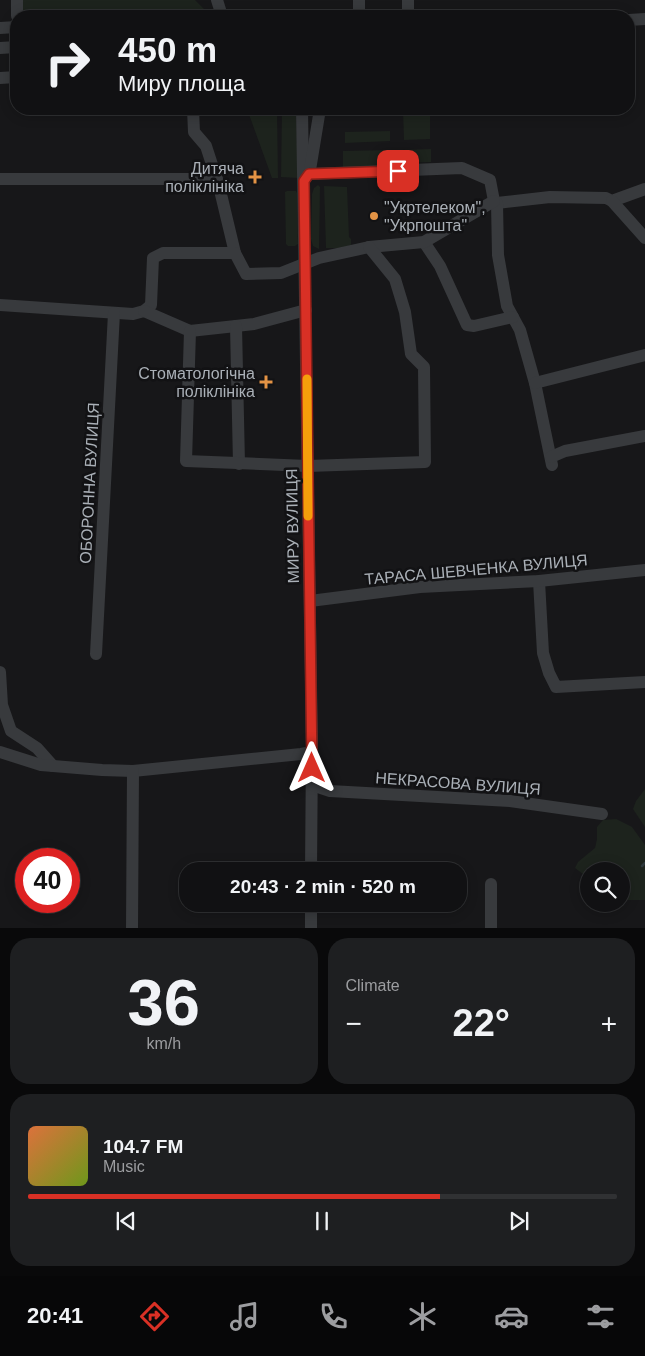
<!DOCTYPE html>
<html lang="en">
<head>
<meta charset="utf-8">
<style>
	:root { --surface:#111113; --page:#1e1f21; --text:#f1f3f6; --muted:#9c9da0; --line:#303133; --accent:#d93025 }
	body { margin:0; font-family:Helvetica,sans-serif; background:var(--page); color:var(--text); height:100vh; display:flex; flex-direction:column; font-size:19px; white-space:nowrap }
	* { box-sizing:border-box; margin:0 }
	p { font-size:16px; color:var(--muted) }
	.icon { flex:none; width:28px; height:28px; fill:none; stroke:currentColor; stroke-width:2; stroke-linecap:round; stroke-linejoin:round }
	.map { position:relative; height:928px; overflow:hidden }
	.side { display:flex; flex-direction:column; gap:10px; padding:10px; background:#09090a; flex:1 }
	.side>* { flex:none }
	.top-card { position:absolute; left:10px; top:10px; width:625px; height:105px; border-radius:20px; box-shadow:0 2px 12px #0003,0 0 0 1px var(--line); background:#111113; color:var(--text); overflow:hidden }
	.fabs { position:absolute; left:580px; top:862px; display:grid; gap:10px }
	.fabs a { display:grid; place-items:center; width:50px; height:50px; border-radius:50%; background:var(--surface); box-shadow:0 2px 12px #0003,0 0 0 1px var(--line); font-size:25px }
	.speed { position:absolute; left:15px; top:848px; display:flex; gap:10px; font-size:25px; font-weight:700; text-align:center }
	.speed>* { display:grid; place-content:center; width:65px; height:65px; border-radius:50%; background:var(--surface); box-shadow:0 2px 12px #0003,0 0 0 1px var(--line); line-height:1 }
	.speed .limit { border:8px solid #d22; background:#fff; color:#111 }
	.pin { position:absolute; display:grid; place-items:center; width:42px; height:42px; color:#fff; margin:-21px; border-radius:10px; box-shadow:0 2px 8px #0006 }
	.me { position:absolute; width:55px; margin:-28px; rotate:0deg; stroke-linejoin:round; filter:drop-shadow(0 0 4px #0008) }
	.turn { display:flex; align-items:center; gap:18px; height:105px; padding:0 25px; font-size:22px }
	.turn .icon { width:65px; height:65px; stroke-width:2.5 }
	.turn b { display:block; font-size:35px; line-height:42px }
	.big { font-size:38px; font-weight:600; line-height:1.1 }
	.side .widget { flex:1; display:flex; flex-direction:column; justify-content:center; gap:8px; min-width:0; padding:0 18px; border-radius:20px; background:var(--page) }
	.side .dial { align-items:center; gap:0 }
	.dial b { font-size:65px; line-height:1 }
	.song { display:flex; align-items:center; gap:15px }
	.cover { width:60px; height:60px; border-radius:8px; background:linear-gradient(135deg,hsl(20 70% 55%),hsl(80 70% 35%)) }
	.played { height:5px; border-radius:2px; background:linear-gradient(90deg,var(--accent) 70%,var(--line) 70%) }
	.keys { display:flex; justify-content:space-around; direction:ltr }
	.heat { display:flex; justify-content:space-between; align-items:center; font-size:28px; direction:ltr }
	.side .tiles { flex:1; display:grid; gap:10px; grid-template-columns:1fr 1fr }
	.widget:last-child { grid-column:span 2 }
	.trip { position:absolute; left:179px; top:862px; width:288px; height:50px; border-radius:20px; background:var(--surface); box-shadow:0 2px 12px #0003,0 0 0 1px var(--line); font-weight:600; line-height:50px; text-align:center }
	.menu { display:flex; height:80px; justify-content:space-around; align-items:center; background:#070708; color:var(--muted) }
	.menu .icon { width:35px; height:35px }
	.menu .active { color:var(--accent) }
	.menu b { font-size:22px; color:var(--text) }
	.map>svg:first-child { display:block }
</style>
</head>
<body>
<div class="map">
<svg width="645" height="929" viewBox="0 0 645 929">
	<rect width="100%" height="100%" fill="#171719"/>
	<g fill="#1d231d">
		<polygon points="23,0 195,0 204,9 204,16 23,16"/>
		<polygon points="247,109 277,109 278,178 272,178"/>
		<polygon points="282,109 296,109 298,178 281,177"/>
		<polygon points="430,109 430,139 404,140 403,110"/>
		<polygon points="390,131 390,141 345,143 345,132"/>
		<polygon points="431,149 431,162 404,163 403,150"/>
		<polygon points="391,150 391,166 343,168 343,151"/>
		<polygon points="318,185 320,187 319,249 313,246 311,239 312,194 314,188"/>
		<polygon points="324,186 347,187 349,237 351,239 351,245 343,248 326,248"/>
		<polygon points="287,191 296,191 297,193 298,244 295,246 288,246 286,244 285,192"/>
		<polygon points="645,789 645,827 633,809 636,801"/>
		<polygon points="616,819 632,827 645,845 645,900 621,900 621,871 614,871 615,868 612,862 601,871 589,871 589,873 583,874 575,868 578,862 595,848 597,839 597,827 603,820"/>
	</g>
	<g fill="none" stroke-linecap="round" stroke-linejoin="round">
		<polyline stroke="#2e383c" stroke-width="2.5" points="642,866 645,863"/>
		<g stroke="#383a3d" stroke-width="12">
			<polyline points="17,0 17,16"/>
			<polyline points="217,0 222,16"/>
			<polyline points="359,0 359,16"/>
			<polyline points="408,0 408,16"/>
			<polyline points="629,20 645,19"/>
			<polyline points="0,28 16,27"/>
			<polyline points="0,48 16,47"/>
			<polyline points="0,78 16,77"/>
			<polyline points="193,109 194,132 206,146 219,186 235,253"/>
			<polyline points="302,109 312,748 311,871"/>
			<polyline points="310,170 320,109"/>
			<polyline points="309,174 462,168 490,180 494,201 497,203 550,197 606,198 612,201 645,189"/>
			<polyline points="0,179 217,179"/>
			<polyline points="612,201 645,238"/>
			<polyline points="497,203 498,255 507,306 520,330 535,383 552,465"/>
			<polyline points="424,242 440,266 467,325 474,326 513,317"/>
			<polyline points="0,305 133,314 144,311 151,305 153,258 163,253 235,253 246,274 281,273 319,258 369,247 424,242 494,201"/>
			<polyline points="144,311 190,331 254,324 306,310"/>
			<polyline points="236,326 239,464"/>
			<polyline points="190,331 186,461 308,466 425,462 424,367 411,354 405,312 395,279 369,247"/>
			<polyline points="535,383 645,355"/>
			<polyline points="551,457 565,451 645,436"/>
			<polyline points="539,581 543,653 549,673 556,687 645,682"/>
			<polyline points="310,601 420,587 539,581 645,570"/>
			<polyline points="96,654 114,313"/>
			<polyline points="0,672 2,705 11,731 37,748 53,766"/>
			<polyline points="0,752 41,765 102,770 133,771 301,754 312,752"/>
			<polyline points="312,785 330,791 510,801 602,814"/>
			<polyline points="491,884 491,929"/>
			<polyline points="132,929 133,771"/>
			<polyline points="311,929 311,904"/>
		</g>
	</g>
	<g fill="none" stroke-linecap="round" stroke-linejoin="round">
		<defs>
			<polyline id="route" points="312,768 304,181 309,174 398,171"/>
		</defs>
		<use href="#route" stroke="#8d1f18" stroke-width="12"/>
		<use href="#route" stroke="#d93025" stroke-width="9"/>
		<polyline stroke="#f59e0b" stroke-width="9" points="307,379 308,516"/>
	</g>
	<g fill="#e39345" stroke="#121214" stroke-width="2">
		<path d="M252.5 169.5h5v5h5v5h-5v5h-5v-5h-5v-5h5z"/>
		<circle cx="374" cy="216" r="5"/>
		<path d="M263.5 374.5h5v5h5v5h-5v5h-5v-5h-5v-5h5z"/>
	</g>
	<g text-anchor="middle" stroke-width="5" stroke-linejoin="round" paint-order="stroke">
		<g font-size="16" fill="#aab0b7" stroke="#121214" text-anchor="end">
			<text x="244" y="174">Дитяча<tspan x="244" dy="18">поліклініка</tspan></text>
			<text x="384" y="213" text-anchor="start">"Укртелеком",<tspan x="384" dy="18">"Укрпошта"</tspan></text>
			<text x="255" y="379">Стоматологічна<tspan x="255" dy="18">поліклініка</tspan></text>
		</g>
		<g font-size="16" fill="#aab0b7" stroke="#121214">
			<text transform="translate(89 483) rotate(-87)" y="6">ОБОРОННА ВУЛИЦЯ</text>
			<text transform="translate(292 526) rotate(-91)" y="6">МИРУ ВУЛИЦЯ</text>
			<text transform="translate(476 569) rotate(-5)" y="6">ТАРАСА ШЕВЧЕНКА ВУЛИЦЯ</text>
			<text transform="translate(458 783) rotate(4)" y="6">НЕКРАСОВА ВУЛИЦЯ</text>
		</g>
	</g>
</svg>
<div class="fabs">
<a><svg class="icon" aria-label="search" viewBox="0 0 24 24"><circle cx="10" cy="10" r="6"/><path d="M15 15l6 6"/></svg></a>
</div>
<div class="speed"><div class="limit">40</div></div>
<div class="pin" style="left:398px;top:171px;background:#d93025"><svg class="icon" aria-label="arrive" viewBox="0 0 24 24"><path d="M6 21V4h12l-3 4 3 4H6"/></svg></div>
<svg class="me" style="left:312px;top:768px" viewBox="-20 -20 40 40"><path d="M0-17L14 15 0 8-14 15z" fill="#d93025" stroke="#fff" stroke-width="4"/></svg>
<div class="trip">20:43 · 2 min · 520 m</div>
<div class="top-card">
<div class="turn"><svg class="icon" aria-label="right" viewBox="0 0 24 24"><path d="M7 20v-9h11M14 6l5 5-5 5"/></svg><div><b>450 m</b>Миру площа</div></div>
</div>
</div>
<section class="side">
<div class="tiles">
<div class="widget dial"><b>36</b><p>km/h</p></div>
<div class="widget"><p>Climate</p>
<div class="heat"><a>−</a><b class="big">22°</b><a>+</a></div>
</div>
<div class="widget">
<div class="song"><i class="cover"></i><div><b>104.7 FM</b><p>Music</p></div></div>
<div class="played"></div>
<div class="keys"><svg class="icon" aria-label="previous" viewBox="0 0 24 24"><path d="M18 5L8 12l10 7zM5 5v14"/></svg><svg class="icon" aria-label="pause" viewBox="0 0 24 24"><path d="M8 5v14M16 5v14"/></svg><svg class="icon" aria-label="next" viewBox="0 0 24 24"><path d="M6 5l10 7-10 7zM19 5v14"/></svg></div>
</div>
</div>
</section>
<nav class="menu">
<b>20:41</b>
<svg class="icon active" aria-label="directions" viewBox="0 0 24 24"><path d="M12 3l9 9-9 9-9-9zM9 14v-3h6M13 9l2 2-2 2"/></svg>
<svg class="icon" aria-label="music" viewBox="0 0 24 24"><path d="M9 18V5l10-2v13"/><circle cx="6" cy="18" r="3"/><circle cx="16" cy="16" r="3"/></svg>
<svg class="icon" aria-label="phone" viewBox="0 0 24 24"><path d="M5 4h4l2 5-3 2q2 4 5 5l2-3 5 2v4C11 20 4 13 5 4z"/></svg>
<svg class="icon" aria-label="climate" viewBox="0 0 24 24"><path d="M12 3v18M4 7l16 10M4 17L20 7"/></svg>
<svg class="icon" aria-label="car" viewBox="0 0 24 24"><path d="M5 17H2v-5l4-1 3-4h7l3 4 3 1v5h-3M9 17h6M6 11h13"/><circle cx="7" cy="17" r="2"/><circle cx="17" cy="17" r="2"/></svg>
<svg class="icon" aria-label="filters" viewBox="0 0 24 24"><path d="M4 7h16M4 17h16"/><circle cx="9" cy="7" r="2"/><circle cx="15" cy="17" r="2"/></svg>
</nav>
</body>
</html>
